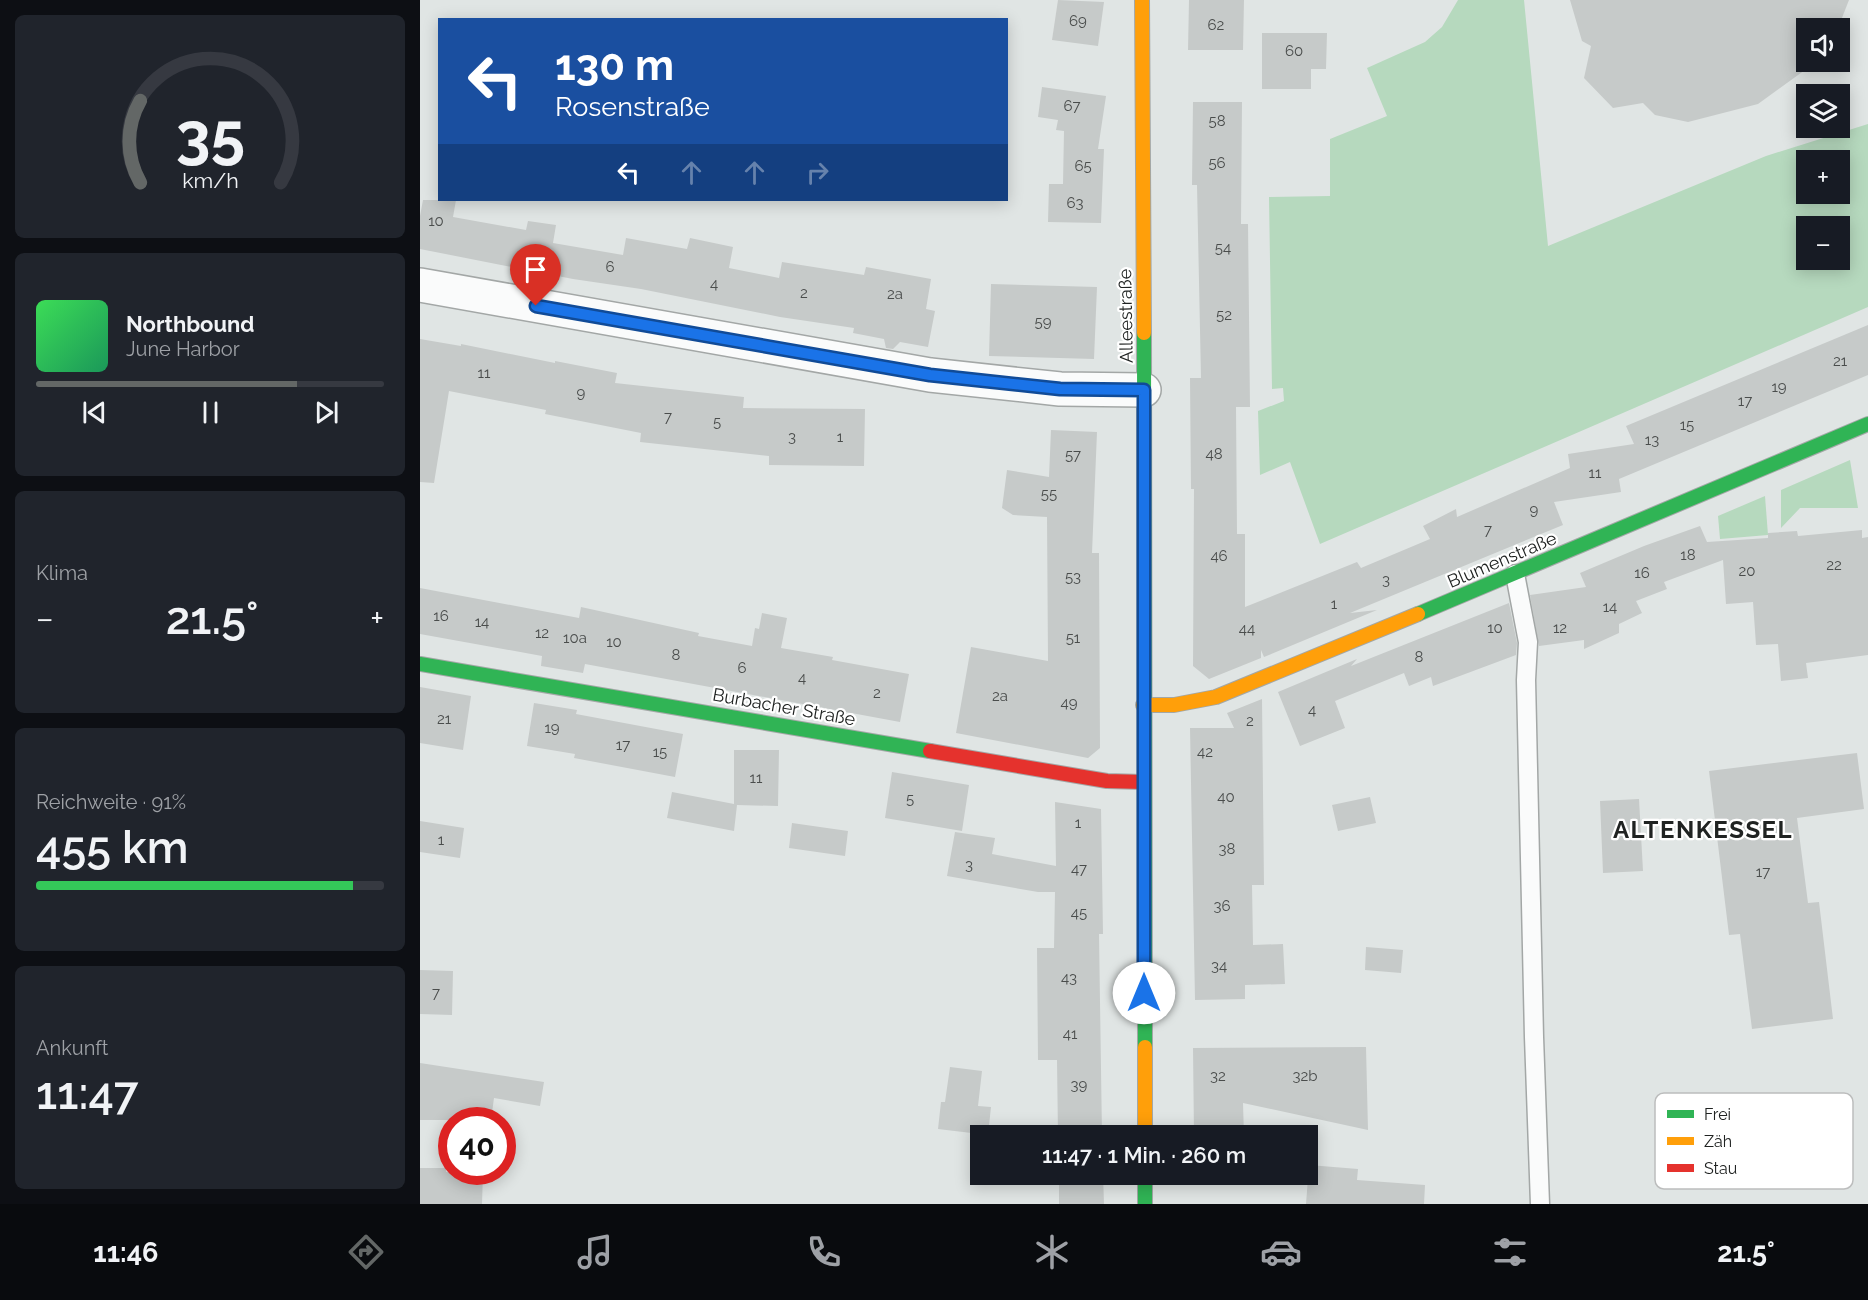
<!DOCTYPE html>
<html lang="de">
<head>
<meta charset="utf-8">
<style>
	:root { --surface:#171b24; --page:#20242c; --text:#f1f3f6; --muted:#9ea1a6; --line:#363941; --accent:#636766 }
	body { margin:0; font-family:Raleway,sans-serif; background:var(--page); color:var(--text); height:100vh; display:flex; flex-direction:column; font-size:22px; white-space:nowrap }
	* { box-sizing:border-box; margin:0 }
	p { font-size:20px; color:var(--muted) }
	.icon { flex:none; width:33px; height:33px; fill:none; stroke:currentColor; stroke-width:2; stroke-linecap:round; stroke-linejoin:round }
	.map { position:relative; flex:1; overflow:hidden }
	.sheet { display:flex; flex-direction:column; gap:15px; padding:15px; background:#0d0f14; width:420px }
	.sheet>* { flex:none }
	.banner { position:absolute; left:18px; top:18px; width:570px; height:183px; border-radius:0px; box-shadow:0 3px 15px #0003; background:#1a4fa0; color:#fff; overflow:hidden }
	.controls { position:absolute; left:1376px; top:18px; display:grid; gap:12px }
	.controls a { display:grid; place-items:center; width:54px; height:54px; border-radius:0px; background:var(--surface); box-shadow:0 3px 15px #0003; font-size:30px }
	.speed { position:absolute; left:18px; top:1107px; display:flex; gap:12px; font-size:30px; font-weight:700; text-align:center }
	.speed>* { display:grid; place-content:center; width:78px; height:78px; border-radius:50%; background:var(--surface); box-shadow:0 3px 15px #0003; line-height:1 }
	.speed .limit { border:9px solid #d22; background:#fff; color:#111 }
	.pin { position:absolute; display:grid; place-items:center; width:51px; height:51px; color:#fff; margin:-62px -26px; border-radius:50% 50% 50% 0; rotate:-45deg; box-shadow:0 0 6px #0007 }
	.pin .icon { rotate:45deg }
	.me { position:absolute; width:66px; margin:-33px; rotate:0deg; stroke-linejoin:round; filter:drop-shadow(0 0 4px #0008) }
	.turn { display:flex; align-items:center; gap:21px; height:126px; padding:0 18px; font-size:27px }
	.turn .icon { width:78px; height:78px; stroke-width:2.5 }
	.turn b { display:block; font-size:42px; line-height:51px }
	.lanes { display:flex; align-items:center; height:57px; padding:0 18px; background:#0003; justify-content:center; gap:30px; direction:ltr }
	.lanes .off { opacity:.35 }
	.big { font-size:45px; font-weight:600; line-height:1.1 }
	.sheet .tile { flex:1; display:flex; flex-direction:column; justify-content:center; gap:9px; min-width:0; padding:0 21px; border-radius:9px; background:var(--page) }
	.sheet .dial { align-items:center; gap:0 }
	.dial svg { height:156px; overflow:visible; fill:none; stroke:var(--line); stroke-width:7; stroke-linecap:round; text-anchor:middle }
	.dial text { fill:var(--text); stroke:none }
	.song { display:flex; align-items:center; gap:18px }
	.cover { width:72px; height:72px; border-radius:9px; background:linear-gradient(135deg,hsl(130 70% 55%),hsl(150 70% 35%)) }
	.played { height:6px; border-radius:3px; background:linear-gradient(90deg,var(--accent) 75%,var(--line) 75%) }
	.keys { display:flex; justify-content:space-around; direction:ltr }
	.heat { display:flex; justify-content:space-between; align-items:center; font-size:33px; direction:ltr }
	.charge { height:9px; border-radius:4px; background:linear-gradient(90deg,#34c759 91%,var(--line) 0) }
	.trip { position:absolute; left:550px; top:1125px; width:348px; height:60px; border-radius:0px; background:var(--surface); box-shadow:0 3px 15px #0003; font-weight:600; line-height:60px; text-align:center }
	.menu { display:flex; height:96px; justify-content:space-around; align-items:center; background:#090b0e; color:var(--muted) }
	.menu .icon { width:42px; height:42px }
	.menu .current { color:var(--accent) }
	.menu b { font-size:27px; color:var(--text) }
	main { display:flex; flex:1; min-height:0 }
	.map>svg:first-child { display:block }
</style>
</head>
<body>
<main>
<section class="sheet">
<div class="tile dial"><svg viewBox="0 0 100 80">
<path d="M14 69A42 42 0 1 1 86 69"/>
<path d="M14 69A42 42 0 0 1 14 27" stroke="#636766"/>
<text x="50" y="56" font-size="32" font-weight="700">35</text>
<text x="50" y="72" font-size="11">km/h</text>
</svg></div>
<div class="tile">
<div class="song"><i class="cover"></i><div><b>Northbound</b><p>June Harbor</p></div></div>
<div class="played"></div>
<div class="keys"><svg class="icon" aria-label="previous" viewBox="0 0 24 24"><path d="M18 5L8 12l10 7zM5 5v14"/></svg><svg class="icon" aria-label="pause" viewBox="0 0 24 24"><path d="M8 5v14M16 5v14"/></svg><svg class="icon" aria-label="next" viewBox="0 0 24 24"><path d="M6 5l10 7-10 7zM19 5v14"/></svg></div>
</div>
<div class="tile"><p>Klima</p>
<div class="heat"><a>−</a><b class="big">21.5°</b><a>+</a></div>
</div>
<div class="tile"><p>Reichweite · 91%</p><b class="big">455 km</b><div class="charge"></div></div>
<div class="tile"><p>Ankunft</p><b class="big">11:47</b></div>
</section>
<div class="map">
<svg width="1448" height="1204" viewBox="0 0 1448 1204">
	<rect width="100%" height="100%" fill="#e0e5e4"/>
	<g fill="#b6d9be" fill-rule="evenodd">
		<path d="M1038,0H1104L1128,246L1346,156L1448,124V307L900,544L870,462L840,475L838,411L864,401L863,388L852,389L849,197L910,196V139L967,116L947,68L1005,42L1022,27ZM1386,160H1419V194H1386ZM1386,226H1419V260H1386Z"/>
		<polygon points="1430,460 1438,508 1380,508 1361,528 1361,490"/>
		<polygon points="1345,496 1348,535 1300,539 1298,516"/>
	</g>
	<g fill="#c6cac9">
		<polygon points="638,0 684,2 678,46 632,40"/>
		<polygon points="769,0 824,0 823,50 768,50"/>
		<polygon points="1150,0 1429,0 1418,28 1386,28 1386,62 1396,62 1338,104 1268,122 1235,115 1223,103 1193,108 1164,78 1171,46 1162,41"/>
		<polygon points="842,33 907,33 906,69 891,69 891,89 842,89"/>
		<polygon points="622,87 686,96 678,149 684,149 681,223 628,222 629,184 643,184 644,131 636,130 638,120 618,117"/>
		<polygon points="773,102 822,102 821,224 828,224 830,407 816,407 817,534 825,534 825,607 937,562 941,568 1010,539 1003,526 1036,509 1037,517 1150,468 1148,454 1214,444 1206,426 1448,325 1448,375 1199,479 1201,492 1134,502 1143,525 930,613 957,610 844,657 841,650 841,658 789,679 773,666 774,489 771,489 770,378 781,378 777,185 772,185"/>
		<polygon points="3,200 36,200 33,217 106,230 108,221 136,225 133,243 203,255 206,238 267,249 270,238 313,247 309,268 359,278 362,262 444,275 446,267 511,279 506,309 515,311 508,347 480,342 473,349 466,348 464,339 433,333 434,328 360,317 221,289 153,279 0,249 0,216"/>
		<polygon points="571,284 677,287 674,359 569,356"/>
		<polygon points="0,339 41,346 41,344 135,363 135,361 197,373 195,383 324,397 323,408 445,409 444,466 349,465 349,456 220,442 221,433 125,414 126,410 29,391 14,483 0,482"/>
		<polygon points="631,430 677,432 672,553 679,553 680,748 668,758 536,733 551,647 628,661 627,517 593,515 582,508 587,470 629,477"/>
		<polygon points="1280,526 1287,542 1348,538 1348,533 1377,531 1378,536 1442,530 1442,538 1448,537 1448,655 1386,663 1388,678 1361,681 1358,644 1336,645 1333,602 1306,604 1303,560 1244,582 1247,589 1216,601 1222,613 1199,624 1199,633 1164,649 1164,640 1119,646 1110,595 1166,587 1160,573 1224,546"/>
		<polygon points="0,588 159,618 161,607 279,633 278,636 332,646 335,628 339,629 342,613 367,618 361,648 413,657 412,660 489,674 480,722 165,664 163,673 121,666 122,656 0,634"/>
		<polygon points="1089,603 1097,643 1096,655 1013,686 1011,677 989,686 984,673 915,701 925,728 880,746 858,692 937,659 931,666"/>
		<polygon points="0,687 51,696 43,750 0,743"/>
		<polygon points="842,699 844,885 832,885 833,945 863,944 865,984 825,985 825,999 775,1000 770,728 814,728 807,713"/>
		<polygon points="114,703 157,710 156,714 263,734 255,777 154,758 155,754 107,746"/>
		<polygon points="314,750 359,750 358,806 317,805 314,831 247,818 252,792 314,804"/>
		<polygon points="1437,753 1444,809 1377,818 1388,903 1399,902 1413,1019 1332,1029 1320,934 1309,935 1289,771"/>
		<polygon points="472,772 549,785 542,831 465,818"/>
		<polygon points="950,797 956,823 918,831 912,805"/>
		<polygon points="1219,799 1223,871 1183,873 1180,801"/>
		<polygon points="635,802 681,809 683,934 679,934 682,1136 638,1136 637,1060 618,1060 617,948 634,948 635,892 618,892 527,876 535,832 575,838 572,854 636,866"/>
		<polygon points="0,821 44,828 40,858 0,852"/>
		<polygon points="372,823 428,831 425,856 369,848"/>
		<polygon points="946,947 983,950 981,973 945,970"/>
		<polygon points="0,970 33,971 32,1015 0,1014"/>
		<polygon points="946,1047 948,1130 823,1103 824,1136 774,1136 773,1048"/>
		<polygon points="0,1063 124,1082 120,1106 74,1098 71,1120 0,1120"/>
		<polygon points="530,1067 562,1071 558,1106 571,1107 568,1135 518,1129 521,1102 525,1102"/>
		<polygon points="889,1165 938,1169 937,1180 1005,1185 1004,1204 886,1204"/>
		<polygon points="0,1168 26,1168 26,1172 63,1173 62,1204 0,1204"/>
		<polygon points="639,1174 683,1174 684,1204 639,1204"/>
	</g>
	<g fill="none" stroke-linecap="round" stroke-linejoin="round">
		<defs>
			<polyline id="lane" points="1095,574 1108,642 1106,680 1114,1037 1120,1204"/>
			<polyline id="street" points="0,285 510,375 640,389 724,390"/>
			<g id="fast">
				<polyline points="724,333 725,1047"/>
				<polyline points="998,614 1448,424"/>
				<polyline points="0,664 510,751"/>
				<polyline points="725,1174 725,1204"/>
			</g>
			<g id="slow">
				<polyline points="722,0 724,333"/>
				<polyline points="723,705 754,705 796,697 998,614"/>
				<polyline points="725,1047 725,1136"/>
			</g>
			<polyline id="jam" points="510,751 687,781 723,782"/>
		</defs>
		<use href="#lane" stroke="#a3a7a6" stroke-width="21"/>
		<use href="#street" stroke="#a3a7a6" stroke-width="36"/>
		<use href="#fast" stroke="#a3a7a6" stroke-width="16"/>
		<use href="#slow" stroke="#a3a7a6" stroke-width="16"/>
		<use href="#jam" stroke="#a3a7a6" stroke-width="16"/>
		<use href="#lane" stroke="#fafbfb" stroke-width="18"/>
		<use href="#street" stroke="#fafbfb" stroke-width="33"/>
		<use href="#fast" stroke="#30b455" stroke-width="14"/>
		<use href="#slow" stroke="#ff9f0a" stroke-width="14"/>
		<use href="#jam" stroke="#e5322d" stroke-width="14"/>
	</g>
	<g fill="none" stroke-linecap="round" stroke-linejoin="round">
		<defs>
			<polyline id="route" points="116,306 510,375 640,389 724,390 724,993"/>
		</defs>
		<use href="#route" stroke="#114b97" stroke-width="15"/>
		<use href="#route" stroke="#1a73e8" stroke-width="10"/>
	</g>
	<g text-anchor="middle" stroke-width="4.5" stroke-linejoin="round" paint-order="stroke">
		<g font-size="15" fill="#4a4d4c">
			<text x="658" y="26">69</text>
			<text x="796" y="30">62</text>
			<text x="874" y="56">60</text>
			<text x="652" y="111">67</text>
			<text x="797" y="126">58</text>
			<text x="797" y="168">56</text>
			<text x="663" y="171">65</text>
			<text x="655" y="208">63</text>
			<text x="16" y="226">10</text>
			<text x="803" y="253">54</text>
			<text x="190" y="272">6</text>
			<text x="294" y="289">4</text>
			<text x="384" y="298">2</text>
			<text x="475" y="299">2a</text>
			<text x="804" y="320">52</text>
			<text x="623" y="327">59</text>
			<text x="1420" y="366">21</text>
			<text x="64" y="378">11</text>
			<text x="1359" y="392">19</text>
			<text x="161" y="398">9</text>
			<text x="1325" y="406">17</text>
			<text x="248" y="422">7</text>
			<text x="297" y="427">5</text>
			<text x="1267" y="430">15</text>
			<text x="372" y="442">3</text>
			<text x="420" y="442">1</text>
			<text x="1232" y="445">13</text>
			<text x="794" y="459">48</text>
			<text x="653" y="460">57</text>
			<text x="1175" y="478">11</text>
			<text x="629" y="499">55</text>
			<text x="1114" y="515">9</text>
			<text x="1068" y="535">7</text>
			<text x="1268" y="560">18</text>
			<text x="799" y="561">46</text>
			<text x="1414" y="570">22</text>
			<text x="1327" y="576">20</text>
			<text x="1222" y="578">16</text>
			<text x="653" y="582">53</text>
			<text x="966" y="585">3</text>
			<text x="914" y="609">1</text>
			<text x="1190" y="612">14</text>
			<text x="21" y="621">16</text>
			<text x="62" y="627">14</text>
			<text x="1075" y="633">10</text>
			<text x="1140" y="633">12</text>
			<text x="827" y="634">44</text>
			<text x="122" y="638">12</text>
			<text x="155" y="643">10a</text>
			<text x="653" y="643">51</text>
			<text x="194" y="647">10</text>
			<text x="256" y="660">8</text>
			<text x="999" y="662">8</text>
			<text x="322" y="673">6</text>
			<text x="382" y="683">4</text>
			<text x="457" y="698">2</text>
			<text x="580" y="701">2a</text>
			<text x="649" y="708">49</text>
			<text x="892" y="715">4</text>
			<text x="24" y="724">21</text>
			<text x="830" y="726">2</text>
			<text x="132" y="733">19</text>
			<text x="203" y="750">17</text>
			<text x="240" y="757">15</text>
			<text x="785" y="757">42</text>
			<text x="336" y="783">11</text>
			<text x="806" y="802">40</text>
			<text x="490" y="804">5</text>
			<text x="658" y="828">1</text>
			<text x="21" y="845">1</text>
			<text x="807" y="854">38</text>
			<text x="549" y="870">3</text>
			<text x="659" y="874">47</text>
			<text x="1343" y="877">17</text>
			<text x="802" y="911">36</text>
			<text x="659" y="918">45</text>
			<text x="799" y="971">34</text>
			<text x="649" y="983">43</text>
			<text x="16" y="998">7</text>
			<text x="650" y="1039">41</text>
			<text x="798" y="1081">32</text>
			<text x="885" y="1081">32b</text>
			<text x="659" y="1090">39</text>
		</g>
		<g font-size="18" fill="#202322" stroke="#fff">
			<text transform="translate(706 316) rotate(-91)" y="6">Alleestraße</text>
			<text transform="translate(1082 560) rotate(-23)" y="6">Blumenstraße</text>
			<text transform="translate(364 707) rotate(10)" y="6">Burbacher Straße</text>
		</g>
		<g font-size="24" font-weight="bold" letter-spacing="1.5" fill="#202322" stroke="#fff">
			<text x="1283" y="838">ALTENKESSEL</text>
		</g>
	</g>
	<rect x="1235" y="1093" width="198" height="96" rx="9" fill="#fff" stroke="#bcbdbd" stroke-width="1.5"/>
	<rect x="1247" y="1110" width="27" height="8" fill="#30b455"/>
	<rect x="1247" y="1137" width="27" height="8" fill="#ff9f0a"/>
	<rect x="1247" y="1164" width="27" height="8" fill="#e5322d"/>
	<g font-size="16" fill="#202322">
		<text x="1284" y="1120">Frei</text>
		<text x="1284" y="1147">Zäh</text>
		<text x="1284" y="1174">Stau</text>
	</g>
</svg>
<div class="controls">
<a><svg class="icon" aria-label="sound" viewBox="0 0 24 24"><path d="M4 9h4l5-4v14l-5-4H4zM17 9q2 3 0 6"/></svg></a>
<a><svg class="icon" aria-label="layers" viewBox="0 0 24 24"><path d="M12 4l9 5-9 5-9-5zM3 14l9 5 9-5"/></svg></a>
<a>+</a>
<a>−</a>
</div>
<div class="speed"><div class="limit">40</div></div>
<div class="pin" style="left:116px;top:306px;background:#d93025"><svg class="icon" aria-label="arrive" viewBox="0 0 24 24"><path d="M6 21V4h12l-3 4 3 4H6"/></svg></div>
<svg class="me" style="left:724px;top:993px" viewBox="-20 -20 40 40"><circle r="19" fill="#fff"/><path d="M0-13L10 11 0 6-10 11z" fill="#1a73e8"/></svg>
<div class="trip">11:47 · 1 Min. · 260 m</div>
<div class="banner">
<div class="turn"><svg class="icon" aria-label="left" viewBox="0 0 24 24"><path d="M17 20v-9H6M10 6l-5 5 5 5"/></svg><div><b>130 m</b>Rosenstraße</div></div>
<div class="lanes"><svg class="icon" aria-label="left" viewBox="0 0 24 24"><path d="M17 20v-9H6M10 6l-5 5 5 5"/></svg><svg class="icon off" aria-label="ahead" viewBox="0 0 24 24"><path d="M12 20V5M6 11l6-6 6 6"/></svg><svg class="icon off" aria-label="ahead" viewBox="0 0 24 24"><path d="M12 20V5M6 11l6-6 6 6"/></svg><svg class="icon off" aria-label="right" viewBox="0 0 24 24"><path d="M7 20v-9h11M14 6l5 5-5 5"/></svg></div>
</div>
</div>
</main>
<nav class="menu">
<b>11:46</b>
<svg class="icon current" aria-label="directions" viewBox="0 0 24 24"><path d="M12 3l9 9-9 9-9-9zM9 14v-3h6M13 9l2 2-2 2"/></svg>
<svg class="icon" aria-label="music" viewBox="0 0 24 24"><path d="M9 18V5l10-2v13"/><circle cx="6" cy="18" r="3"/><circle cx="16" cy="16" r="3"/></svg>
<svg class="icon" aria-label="phone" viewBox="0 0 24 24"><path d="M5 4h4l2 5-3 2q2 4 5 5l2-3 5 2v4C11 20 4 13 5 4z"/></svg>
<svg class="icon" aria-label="climate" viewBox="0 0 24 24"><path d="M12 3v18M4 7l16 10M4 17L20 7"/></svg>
<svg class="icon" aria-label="car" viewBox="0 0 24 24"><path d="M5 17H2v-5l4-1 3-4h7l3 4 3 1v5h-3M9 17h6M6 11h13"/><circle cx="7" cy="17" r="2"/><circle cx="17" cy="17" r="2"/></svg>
<svg class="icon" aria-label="filters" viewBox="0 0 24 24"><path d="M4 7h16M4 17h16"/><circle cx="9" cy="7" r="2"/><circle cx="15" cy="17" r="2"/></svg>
<b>21.5°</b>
</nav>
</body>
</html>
